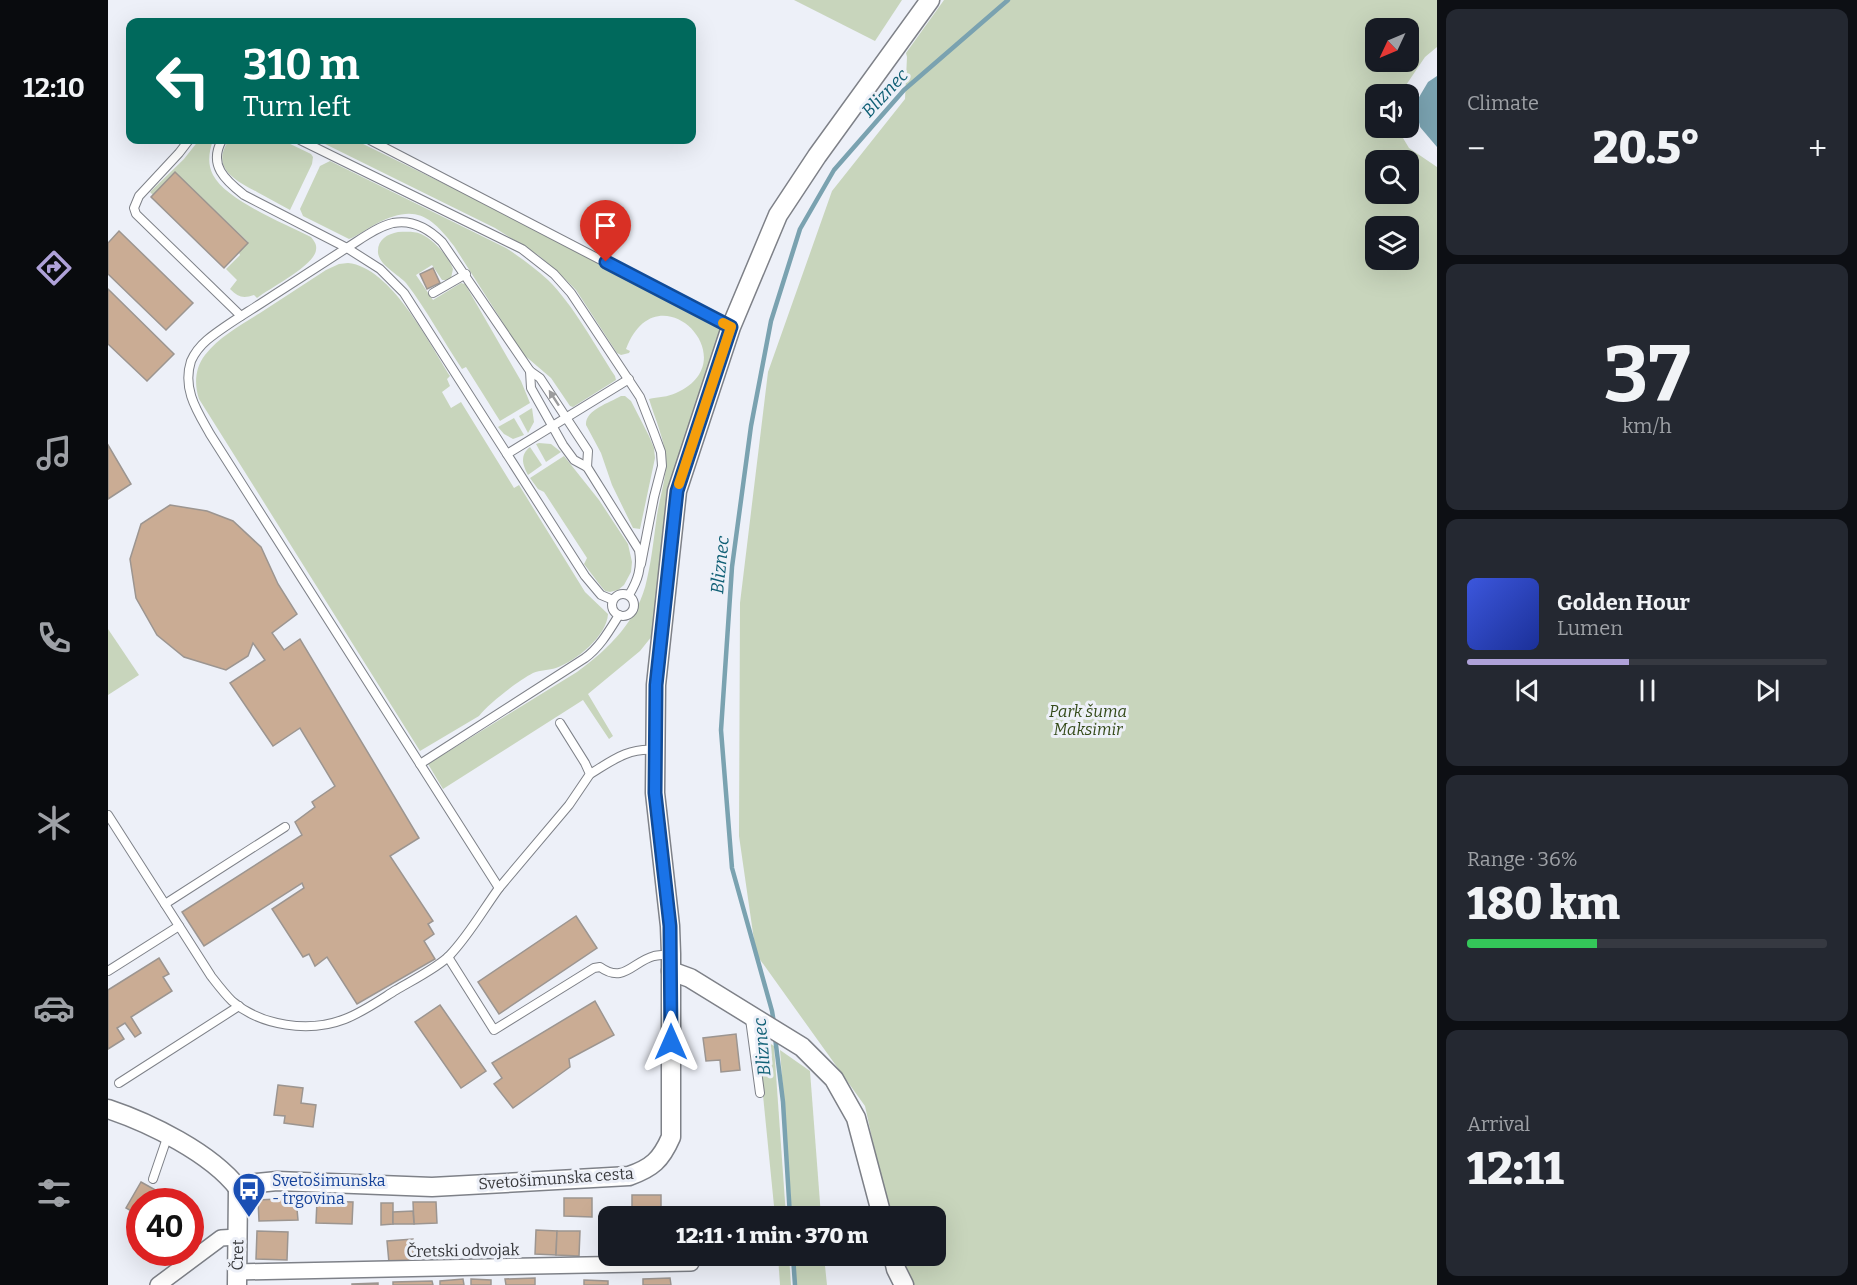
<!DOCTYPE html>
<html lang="en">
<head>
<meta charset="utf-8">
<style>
	:root { --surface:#171b24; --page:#242831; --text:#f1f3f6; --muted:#9ea1a6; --line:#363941; --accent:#afa2d9 }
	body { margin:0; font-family:Bitter,serif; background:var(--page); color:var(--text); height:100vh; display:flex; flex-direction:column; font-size:22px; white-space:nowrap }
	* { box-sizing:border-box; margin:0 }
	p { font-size:20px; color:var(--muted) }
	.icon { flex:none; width:33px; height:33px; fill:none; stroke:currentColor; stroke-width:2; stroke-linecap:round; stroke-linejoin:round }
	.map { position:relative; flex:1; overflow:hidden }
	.details { display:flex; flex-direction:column; gap:9px; padding:9px; background:#0d0f14; width:420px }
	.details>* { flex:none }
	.guide { position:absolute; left:18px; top:18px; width:570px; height:126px; border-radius:12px; box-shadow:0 6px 24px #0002; background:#00695c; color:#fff; overflow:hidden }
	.needle { width:39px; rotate:226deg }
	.fabs { position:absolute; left:1257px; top:18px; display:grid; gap:12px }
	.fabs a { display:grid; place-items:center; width:54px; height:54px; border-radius:12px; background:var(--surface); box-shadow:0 6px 24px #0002; font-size:30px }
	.speed { position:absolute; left:18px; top:1188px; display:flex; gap:12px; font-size:30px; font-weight:700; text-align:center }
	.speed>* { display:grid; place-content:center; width:78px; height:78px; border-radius:50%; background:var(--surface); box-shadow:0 6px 24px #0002; line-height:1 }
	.speed .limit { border:9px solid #d22; background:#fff; color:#111 }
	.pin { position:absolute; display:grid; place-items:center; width:51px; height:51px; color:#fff; margin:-62px -26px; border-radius:50% 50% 50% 0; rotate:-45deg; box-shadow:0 0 6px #0007 }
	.pin .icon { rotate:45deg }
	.me { position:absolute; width:66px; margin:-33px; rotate:0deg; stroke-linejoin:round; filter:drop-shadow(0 0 4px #0008) }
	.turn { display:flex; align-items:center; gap:21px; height:126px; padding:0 18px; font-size:27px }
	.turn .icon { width:78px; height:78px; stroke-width:2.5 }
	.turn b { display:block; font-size:42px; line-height:51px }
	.big { font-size:45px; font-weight:800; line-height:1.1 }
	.details .widget { flex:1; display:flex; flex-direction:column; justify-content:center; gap:9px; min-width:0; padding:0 21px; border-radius:12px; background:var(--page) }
	.details .dial { align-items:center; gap:0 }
	.dial b { font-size:78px; line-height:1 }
	.song { display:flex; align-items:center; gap:18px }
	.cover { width:72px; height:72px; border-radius:9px; background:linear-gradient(135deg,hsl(230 70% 55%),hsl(230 70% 35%)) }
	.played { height:6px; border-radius:3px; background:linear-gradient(90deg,var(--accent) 45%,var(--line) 45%) }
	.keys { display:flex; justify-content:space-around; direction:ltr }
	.heat { display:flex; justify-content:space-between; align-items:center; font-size:33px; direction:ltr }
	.charge { height:9px; border-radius:4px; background:linear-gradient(90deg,#34c759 36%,var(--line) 0) }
	.trip { position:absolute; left:490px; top:1206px; width:348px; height:60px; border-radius:12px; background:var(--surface); box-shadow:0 6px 24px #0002; font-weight:800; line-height:60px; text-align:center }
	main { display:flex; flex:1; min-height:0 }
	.dock { display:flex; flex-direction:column; width:108px; justify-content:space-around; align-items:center; background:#090b0e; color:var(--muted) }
	.dock .icon { width:42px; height:42px }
	.dock .on { color:var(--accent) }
	.dock b { font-size:27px; color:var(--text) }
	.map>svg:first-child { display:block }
</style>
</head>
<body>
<main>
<nav class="dock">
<b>12:10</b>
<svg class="icon on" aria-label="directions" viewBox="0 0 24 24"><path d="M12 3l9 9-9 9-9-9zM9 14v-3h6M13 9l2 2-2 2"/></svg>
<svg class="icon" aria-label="music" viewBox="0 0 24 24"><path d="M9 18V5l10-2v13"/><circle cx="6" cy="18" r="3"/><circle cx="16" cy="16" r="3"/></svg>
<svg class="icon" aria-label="phone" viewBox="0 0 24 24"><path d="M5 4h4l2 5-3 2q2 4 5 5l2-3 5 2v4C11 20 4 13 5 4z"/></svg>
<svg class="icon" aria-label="climate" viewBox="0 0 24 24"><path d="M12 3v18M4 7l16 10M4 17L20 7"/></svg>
<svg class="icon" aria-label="car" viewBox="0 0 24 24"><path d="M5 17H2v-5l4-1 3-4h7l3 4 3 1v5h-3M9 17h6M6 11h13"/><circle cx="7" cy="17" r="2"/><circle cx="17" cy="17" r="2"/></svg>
<svg class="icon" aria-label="filters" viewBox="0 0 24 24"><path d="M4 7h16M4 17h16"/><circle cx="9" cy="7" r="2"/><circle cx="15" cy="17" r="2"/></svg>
</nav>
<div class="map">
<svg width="1329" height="1285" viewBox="0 0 1329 1285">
	<rect width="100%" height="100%" fill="#edf0f8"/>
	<g fill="#c8d5bc" fill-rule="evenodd">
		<polygon points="686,0 794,0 767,41"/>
		<path d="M836,0H1329V47L1317,57L1292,94H1268V128H1289L1301,148L1329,167V1285H804L789,1256H828V1216H781L757,1106L648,954L631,836L632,603L660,372L724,191L797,99L799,57L798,53ZM1268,28H1300V62H1268ZM1268,160H1300V194H1268ZM1268,226H1300V260H1268Z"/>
		<path d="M91,140H105C101,152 99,163 105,175C118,200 177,224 203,237C206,241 209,244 208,250C206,266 162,288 149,298L146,295C135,299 130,297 122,289L129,280L118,269L132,255L131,253L140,242L67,172L45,195L42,192L76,159Z"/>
		<path d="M121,140H174L203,154L205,157L204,164L182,210C171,204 160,198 149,192C127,180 102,168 121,140Z"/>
		<path d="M209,140H247L453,241L616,325L565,492L544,636L532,651L480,694L505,736L501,739L475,700L335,789L320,764L469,672C501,649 531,619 539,579C544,558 546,536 549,515C551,501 559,474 558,461C557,440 547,419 541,399C550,397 560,397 568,393C642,360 549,266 518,349L522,351L521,353L513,355L509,353L468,290L448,270L430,255L387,228Z"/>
		<path d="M222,161L398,248C413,258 427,268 440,280C464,303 488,347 507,376L508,380L465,407L462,406L443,378L415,354L346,246C321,213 305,204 266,225C258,229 250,236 241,239L195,216L192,209L212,166Z"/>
		<path d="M290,232C297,232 306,231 313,234C326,240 340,256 345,269L343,278L339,280H334L324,265L308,275L325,300L353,283L357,284L413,381L422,403L392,421L358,367L354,369C335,341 319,310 298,283C290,274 272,266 270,253C269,240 279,234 290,232Z"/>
		<path d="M240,263C283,267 321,343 342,376L339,379L342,386L334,392L343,408L353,402L406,488L411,485L477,592L500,614C499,636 468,661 448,668C441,670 432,670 425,673C410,681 381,703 371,716L312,751L91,399C86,384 87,368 97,355C111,337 133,325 152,313C174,299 196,284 218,270L231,264Z"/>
		<path d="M513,396H517L523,401L541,436L546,448L547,458L532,529L525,528L504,485L493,453L478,425C477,410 501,403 513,396Z"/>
		<polygon points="424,408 426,422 420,433 411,416"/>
		<polygon points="406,418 416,435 405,439 396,434 390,427"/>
		<polygon points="431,443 443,444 453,452 438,462 428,444"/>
		<path d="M422,447L434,465L420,475C414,464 412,455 422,447Z"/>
		<polygon points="456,456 491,500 520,544 524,562 523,572 516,585 510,590 502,592 497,591 492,585 476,564 479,558 436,492 430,489 422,478"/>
		<polygon points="0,629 31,675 0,695"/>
		<polygon points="649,1035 666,1046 678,1216 667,1216"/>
		<polygon points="672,1050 702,1071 713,1216 684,1216"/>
		<polygon points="670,1256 681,1256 683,1285 672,1285"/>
		<polygon points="687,1256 716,1256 719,1285 688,1285"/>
	</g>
	<polygon fill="#7aa2b0" points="1329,76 1329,147 1312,127 1307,104 1320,82"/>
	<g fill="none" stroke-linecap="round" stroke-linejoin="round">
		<g stroke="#7aa2b0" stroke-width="4.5">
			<polyline points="666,1023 664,1011 624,868 613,730 624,567 643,426 663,321 692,229 726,170 796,90 900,0"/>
			<polyline points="667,1037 675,1102 682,1216"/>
			<polyline points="685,1256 687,1285"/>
		</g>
	</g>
	<g fill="#caac94" stroke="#9c9590" stroke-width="1.5">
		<polygon points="67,172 140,243 116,268 43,197"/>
		<polygon points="11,231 85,303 58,330 0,274 0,243"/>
		<polygon points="325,268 332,283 319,289 312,274"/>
		<polygon points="0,289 66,354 39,381 0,344"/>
		<polygon points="0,445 23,484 0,499"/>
		<polygon points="62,505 99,511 125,521 153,547 170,584 189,614 164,633 176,650 192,639 311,838 282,856 325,921 320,924 326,934 316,941 327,959 249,1004 219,957 207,966 201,954 195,957 164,909 196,888 194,883 96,946 74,912 194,835 187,822 207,807 204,802 227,786 192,728 165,746 122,683 157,660 145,643 140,656 118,670 76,657 49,635 28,598 22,559 33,524"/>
		<polygon points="468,916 489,948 391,1014 370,982"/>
		<polygon points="51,958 61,974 55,977 64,991 23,1017 33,1033 27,1037 17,1023 9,1028 16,1039 0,1049 0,990"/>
		<polygon points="487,1001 506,1035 461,1059 462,1067 405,1108 386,1084 394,1078 384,1063"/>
		<polygon points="332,1005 378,1071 353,1088 307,1022"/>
		<polygon points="628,1034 632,1070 613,1072 612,1060 598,1061 595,1038"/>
		<polygon points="170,1085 195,1088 193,1103 208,1105 205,1127 176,1123 177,1116 166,1115"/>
		<polygon points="33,1182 69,1202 32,1202 32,1216 18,1208"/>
		<rect x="524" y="1195" width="29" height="21"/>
		<polygon points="188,1198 190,1220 151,1221 150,1200"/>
		<polygon points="456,1198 484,1198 484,1217 456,1216"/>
		<polygon points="209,1201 245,1202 244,1224 208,1223"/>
		<polygon points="305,1202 328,1202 329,1223 306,1224"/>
		<polygon points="273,1203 285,1203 285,1224 273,1225"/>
		<polygon points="305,1211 306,1224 285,1224 285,1212"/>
		<polygon points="428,1230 449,1231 448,1255 427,1254"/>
		<polygon points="149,1231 180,1232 179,1260 148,1259"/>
		<polygon points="449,1231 472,1231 471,1256 448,1255"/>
		<polygon points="305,1239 306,1262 281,1263 279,1241"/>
		<polygon points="427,1278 427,1285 398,1285 397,1279"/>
		<polygon points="562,1278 563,1285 535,1285 535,1279"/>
		<polygon points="355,1279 356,1285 332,1285 332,1281"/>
		<polygon points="363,1279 383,1280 383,1285 363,1285"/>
		<polygon points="476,1280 500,1281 500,1285 476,1285"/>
		<polygon points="324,1281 325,1285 285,1285 285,1282"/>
		<polygon points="270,1283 270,1285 244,1285 244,1284"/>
	</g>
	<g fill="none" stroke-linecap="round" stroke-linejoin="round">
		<defs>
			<g id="service">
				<polyline points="81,140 71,153 31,196 26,208 28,214 133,316"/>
				<path d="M114,140C100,165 117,180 136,195L239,248L272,269L296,293L477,576L493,595L505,600"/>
				<polyline points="192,140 414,249 446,274 463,293 532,397 546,433 553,452 554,466 546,497 533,564"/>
				<polyline points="262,140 622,327"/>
				<polyline points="325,293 358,274"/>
				<path d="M422,371L423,388L455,445L466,460L479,467L531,550C534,568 530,580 521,595"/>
				<polyline points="399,454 521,379"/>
				<circle cx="515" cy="605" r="11"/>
				<path d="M312,764L477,658C492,647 501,631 511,615"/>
				<path d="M482,774C504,761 519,748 546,750"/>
				<path d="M0,815L103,976C110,985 116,993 124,1001C153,1026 201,1033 237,1019C255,1012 272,1000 288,990C303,981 331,967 342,955C361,935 375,910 391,888L102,434C89,411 74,389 83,361C87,352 92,346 99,340C116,326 135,315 152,304C181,285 209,267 237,249C252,240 268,227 285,223C305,219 321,229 334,242L422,371L432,378L480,451L479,467"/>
				<polyline points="391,888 461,805 482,774 477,763 452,723"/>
				<polyline points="57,904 177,827"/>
				<path d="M340,957L386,1030L486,968L492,967C516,984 524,962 546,956C551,955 557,955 561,954"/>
				<polyline points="0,971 71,926"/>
				<polyline points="642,1019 652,1093"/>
				<polyline points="11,1083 131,1006"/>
				<polyline points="45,1179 60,1135"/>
			</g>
			<g id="minor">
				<polyline points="128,1272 583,1263"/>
				<polyline points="50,1285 113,1238 130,1237"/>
			</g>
			<g id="tertiary">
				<polyline points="563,971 582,978 694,1047 726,1079 748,1118 774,1216"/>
				<path d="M0,1109C42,1123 103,1153 130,1188"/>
				<path d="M130,1188L149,1183L169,1181L324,1187L521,1176C544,1168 553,1160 563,1137V954L562,926L547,793L548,685L569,491L623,327L670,215L709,156L822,0"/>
				<polyline points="785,1256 788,1269 796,1285"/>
				<polyline points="129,1285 130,1188"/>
			</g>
		</defs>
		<use href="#service" stroke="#7e8188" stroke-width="10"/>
		<use href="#minor" stroke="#7e8188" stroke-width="18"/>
		<use href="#tertiary" stroke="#7e8188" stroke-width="21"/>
		<use href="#service" stroke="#fff" stroke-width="8"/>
		<use href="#minor" stroke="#fff" stroke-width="15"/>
		<use href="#tertiary" stroke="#fff" stroke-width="18"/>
	</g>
	<defs><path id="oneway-solid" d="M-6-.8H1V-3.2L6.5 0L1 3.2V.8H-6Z" transform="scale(1.5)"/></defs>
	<use fill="#9c9c9e" href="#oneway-solid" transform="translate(446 398) rotate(-123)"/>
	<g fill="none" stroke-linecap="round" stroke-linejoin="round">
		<defs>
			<polyline id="route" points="498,262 623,327 569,491 548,685 547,793 562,926 563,1042"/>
		</defs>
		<use href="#route" stroke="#114b97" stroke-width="15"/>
		<use href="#route" stroke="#1a73e8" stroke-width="10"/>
		<polyline stroke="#f59e0b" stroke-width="10" points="571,484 623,327 615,323"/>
	</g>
	<defs>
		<symbol id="bus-pin" viewBox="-11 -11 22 30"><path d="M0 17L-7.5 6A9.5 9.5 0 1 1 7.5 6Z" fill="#1a4fb4" stroke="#edf0f8"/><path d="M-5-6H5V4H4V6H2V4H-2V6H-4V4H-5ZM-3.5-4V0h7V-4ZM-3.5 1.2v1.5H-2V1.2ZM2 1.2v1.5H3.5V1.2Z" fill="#fff"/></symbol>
	</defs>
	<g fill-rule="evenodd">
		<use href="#bus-pin" x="122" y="1170" width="38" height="52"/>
	</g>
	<g text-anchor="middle" stroke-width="6" stroke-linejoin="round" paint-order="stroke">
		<g font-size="16" font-style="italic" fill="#354b1a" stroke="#edf0f8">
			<text x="980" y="717">Park šuma<tspan x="980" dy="18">Maksimir</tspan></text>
		</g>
		<g font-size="16" fill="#38393c" stroke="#edf0f8">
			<text transform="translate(448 1178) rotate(-4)" y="6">Svetošimunska cesta</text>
			<text transform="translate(355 1250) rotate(-1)" y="6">Čretski odvojak</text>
			<text transform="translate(129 1255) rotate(-88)" y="6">Čret</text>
		</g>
		<g font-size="16" fill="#164399" stroke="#edf0f8" text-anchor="start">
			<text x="164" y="1186">Svetošimunska<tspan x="164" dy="18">- trgovina</tspan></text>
		</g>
		<g font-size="18" font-style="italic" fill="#0f5f75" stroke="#edf0f8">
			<text transform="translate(777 93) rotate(-47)" y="6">Bliznec</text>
			<text transform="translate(612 565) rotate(-84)" y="6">Bliznec</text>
			<text transform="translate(654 1047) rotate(-95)" y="6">Bliznec</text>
		</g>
	</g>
</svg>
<div class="fabs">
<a><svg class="needle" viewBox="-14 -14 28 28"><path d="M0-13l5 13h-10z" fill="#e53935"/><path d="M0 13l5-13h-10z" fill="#9ea1a6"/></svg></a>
<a><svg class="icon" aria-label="sound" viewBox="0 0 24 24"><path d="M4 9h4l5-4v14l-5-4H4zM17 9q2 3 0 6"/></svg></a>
<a><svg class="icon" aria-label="search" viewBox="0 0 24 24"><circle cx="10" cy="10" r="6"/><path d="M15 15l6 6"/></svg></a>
<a><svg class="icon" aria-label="layers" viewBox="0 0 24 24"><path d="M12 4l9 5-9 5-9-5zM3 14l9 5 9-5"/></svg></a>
</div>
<div class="speed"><div class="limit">40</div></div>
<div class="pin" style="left:498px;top:262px;background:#d93025"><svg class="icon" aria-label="arrive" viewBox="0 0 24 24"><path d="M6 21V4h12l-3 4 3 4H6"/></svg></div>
<svg class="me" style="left:563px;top:1042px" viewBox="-20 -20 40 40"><path d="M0-17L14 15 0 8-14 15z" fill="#1a73e8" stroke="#fff" stroke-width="4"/></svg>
<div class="trip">12:11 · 1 min · 370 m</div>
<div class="guide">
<div class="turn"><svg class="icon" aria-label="left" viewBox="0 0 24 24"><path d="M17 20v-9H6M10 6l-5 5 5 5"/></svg><div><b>310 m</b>Turn left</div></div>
</div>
</div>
<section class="details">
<div class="widget"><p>Climate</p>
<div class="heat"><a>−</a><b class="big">20.5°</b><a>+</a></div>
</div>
<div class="widget dial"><b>37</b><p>km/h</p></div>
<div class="widget">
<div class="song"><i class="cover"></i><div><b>Golden Hour</b><p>Lumen</p></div></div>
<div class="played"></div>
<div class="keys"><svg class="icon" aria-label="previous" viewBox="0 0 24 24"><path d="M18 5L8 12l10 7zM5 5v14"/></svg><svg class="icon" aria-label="pause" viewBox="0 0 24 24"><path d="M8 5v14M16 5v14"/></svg><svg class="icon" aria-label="next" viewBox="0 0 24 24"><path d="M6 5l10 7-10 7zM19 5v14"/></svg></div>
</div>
<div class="widget"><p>Range · 36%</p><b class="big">180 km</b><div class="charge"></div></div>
<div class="widget"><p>Arrival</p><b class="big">12:11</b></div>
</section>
</main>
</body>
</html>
